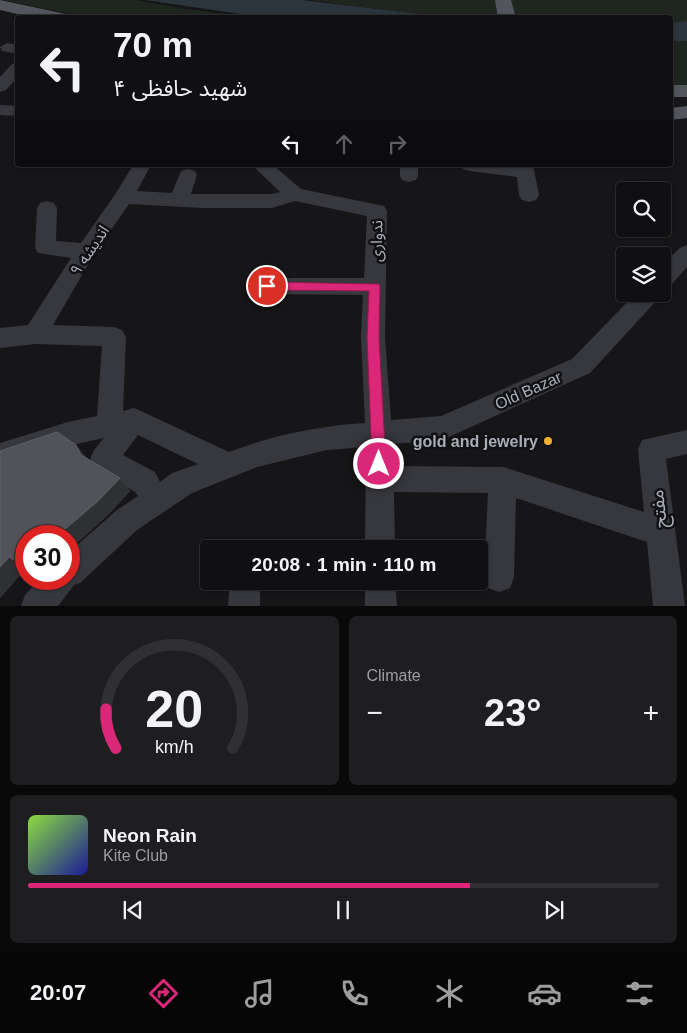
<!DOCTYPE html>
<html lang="en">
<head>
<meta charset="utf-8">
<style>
	:root { --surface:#101012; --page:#1e1e20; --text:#f1f3f6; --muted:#9c9d9f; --line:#303032; --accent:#db2777 }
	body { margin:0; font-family:Arial,"Noto Sans Arabic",sans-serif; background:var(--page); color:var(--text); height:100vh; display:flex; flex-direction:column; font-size:19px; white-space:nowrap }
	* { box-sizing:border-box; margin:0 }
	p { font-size:16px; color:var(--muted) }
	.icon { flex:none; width:28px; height:28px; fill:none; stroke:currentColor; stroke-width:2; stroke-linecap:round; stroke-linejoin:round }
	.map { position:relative; height:606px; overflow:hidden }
	.panel { display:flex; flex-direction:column; gap:10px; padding:10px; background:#09090a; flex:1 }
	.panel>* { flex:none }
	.top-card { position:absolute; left:15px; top:15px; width:658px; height:152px; border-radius:5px; box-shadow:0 1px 4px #0004,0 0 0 1px var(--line); background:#101012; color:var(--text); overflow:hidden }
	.buttons { position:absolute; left:616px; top:182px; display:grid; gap:10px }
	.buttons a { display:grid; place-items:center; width:55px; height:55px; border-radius:5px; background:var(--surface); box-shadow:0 1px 4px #0004,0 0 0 1px var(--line); font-size:25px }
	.speed { position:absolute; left:15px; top:525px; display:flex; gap:10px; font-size:25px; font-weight:700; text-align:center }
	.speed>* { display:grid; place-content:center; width:65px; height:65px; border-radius:50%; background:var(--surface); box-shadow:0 1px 4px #0004,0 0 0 1px var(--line); line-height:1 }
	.speed .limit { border:8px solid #d22; background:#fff; color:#111 }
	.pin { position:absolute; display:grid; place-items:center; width:42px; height:42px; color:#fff; margin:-21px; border:2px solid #fff; border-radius:50%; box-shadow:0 1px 5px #0007 }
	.me { position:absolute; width:55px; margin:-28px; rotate:0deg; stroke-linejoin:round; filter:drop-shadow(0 0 4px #0008) }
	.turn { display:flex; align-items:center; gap:18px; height:105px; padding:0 15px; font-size:22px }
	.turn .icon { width:65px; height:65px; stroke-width:2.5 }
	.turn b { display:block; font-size:35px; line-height:42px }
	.lanes { display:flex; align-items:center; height:48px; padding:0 15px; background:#0003; justify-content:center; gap:25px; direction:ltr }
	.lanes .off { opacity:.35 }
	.big { font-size:38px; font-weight:700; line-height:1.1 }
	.panel .tile { flex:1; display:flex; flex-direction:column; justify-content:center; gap:8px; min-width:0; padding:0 18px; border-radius:8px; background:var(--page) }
	.panel .dial { align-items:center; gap:0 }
	.dial svg { height:130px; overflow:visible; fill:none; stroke:var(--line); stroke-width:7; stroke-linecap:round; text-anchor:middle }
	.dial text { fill:var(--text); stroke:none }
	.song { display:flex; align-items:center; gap:15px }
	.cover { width:60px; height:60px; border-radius:8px; background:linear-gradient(135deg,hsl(90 70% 55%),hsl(240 70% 35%)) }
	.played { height:5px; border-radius:2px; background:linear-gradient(90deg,var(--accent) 70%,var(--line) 70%) }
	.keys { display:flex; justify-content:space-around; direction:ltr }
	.heat { display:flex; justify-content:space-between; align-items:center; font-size:28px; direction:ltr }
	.panel .tiles { flex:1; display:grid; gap:10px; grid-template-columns:1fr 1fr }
	.tile:last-child { grid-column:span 2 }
	.trip { position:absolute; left:200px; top:540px; width:288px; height:50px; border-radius:5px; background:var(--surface); box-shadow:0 1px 4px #0004,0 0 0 1px var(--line); font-weight:700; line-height:50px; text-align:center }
	.dock { display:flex; height:80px; justify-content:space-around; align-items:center; background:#060607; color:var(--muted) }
	.dock .icon { width:35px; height:35px }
	.dock .selected { color:var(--accent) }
	.dock b { font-size:22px; color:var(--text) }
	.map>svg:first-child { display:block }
</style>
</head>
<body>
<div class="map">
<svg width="687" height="606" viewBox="0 0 687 606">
	<rect width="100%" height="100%" fill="#161618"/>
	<g fill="#1e261f">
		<polygon points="3,0 136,0 179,8 251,17 85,17"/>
		<polygon points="310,0 687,0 687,21 670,23 670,18 445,18"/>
		<polygon points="670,41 687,41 687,86 670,85"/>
	</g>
	<g fill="#2c353c">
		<polygon points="145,0 302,0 419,14 465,17 262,17"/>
		<polygon points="687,21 687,41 670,41 670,23"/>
	</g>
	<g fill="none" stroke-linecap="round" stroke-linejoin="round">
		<g fill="#37383d" fill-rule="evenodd">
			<polygon points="7,43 18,45 18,54 2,51 0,47"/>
			<polygon points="18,62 18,77 6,90 0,92 0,77 12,64"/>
			<polygon points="0,105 18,106 18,116 0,115"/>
			<path d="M133,165H151L137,191L172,193L181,171L188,169L195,171L197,175L191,194H272L280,192L252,165H273L301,189L384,206L387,211L385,337L391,420L441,416L572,359L635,294H660L657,300L590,373L442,440L392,444L393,466L503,467L644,512L638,449L642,440L687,430V454L666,459L685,606H653L647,542L516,498L514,577L510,588L499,592L488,588L484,577L488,493L394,492L395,549H365L366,447L327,450L257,467L192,493L137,530L80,583L74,585L58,606H21L25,595L40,579H69V552L117,510L138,496L135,492L94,468L90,459L94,450L104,438L68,446L0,469V443L68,422L97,416L102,346L35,344L0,348V328L28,325L71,258L38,253L35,248L37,208L40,203L47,201L54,203L57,208L56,241L81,243L116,193ZM295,201L367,216L364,278H267L259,280L256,286L259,292L267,294L363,295L361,337L365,423C319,426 273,435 229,452L143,412L134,408L123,411L126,337L122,330L114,327L53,325L93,256L129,204L203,208H272ZM138,435L198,464L172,473L160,482L155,472L123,455Z"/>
			<polygon points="400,165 418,165 418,176 416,180 409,182 402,180 400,176"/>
			<polygon points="461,165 533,165 539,195 536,200 529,202 522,200 519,195 517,177 470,171 463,169"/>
			<polygon points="687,245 687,267 670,286 662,288 662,265 680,248"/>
			<polygon points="230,581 260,581 260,606 228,606"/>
			<polygon points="365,581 395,581 397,606 365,606"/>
		</g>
		<g fill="#53555c" fill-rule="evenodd">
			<polygon points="0,0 66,14 68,18 34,18 0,10"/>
			<polygon points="495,0 511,0 516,18 498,18"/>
			<rect x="670" y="85" width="17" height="12"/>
			<polygon points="687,106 687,118 670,120 670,108"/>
		</g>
	</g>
	<polygon fill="#47494d" points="0,451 88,459 120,478 130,491 109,514 69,550 69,536 26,536 26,568 0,598"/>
	<g fill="#2f3033">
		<polygon points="671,196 665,206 662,207 662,200"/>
		<polygon points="76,445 88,459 81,455"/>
		<polygon points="120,478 130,491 109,514 69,550 69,536 57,536"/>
		<polygon points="9,557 26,568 0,598 0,567"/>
	</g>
	<g fill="#525359" stroke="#5f6168">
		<polygon points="646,181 671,196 662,200 662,191 635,191"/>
		<polygon points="57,432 76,445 81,455 120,478 98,501 57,536 26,536 26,567 9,557 0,567 0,451"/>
	</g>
	<polygon fill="#db2777" stroke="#8e194d" points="267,282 379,284 380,287 379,337 386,464 384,469 379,470 374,469 372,464 367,337 369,291 267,290 262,286"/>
	<circle fill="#f2b134" stroke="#111113" stroke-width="2" cx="548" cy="441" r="5"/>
	<g text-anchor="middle" stroke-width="5" stroke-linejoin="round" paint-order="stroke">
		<g font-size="16" fill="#a8adb8" stroke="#111113">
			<text transform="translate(376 241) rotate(-89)" y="6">ندواری</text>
			<text transform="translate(89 250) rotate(-56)" y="6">اندیشه ۹</text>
			<text transform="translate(528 390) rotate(-24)" y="6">Old Bazar</text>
		</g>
		<g font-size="16" font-weight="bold" fill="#a8adb8" stroke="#111113" text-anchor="end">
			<text x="538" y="447">gold and jewelry</text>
		</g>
		<g font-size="19" fill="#a8adb8" stroke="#111113">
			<text transform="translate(658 509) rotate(-96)" y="7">مفتح</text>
		</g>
	</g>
</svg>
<div class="buttons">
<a><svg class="icon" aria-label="search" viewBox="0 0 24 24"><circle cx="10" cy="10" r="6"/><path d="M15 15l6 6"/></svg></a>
<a><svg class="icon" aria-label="layers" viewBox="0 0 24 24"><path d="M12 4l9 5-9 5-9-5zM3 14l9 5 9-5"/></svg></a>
</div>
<div class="speed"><div class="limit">30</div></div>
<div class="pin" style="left:267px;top:286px;background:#d93025"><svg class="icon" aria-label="arrive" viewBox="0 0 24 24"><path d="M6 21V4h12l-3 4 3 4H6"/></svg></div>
<svg class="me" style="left:379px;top:464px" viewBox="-20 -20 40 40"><circle r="17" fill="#db2777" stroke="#fff" stroke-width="3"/><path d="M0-11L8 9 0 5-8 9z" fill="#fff"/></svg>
<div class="trip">20:08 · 1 min · 110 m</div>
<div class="top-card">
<div class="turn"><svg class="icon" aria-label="left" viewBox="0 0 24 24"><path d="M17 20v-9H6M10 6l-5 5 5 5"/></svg><div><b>70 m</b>شهید حافظی ۴</div></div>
<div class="lanes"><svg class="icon" aria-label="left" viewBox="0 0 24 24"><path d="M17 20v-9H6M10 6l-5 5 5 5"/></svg><svg class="icon off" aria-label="ahead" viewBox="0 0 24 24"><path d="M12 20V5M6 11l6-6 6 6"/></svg><svg class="icon off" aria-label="right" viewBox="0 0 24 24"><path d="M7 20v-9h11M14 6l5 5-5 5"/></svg></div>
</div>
</div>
<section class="panel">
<div class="tiles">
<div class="tile dial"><svg viewBox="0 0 100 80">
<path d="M14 69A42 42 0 1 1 86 69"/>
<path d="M14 69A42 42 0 0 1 8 45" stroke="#db2777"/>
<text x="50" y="56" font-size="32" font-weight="700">20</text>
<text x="50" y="72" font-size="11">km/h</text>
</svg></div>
<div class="tile"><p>Climate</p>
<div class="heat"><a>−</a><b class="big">23°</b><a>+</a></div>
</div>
<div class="tile">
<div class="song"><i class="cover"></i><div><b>Neon Rain</b><p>Kite Club</p></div></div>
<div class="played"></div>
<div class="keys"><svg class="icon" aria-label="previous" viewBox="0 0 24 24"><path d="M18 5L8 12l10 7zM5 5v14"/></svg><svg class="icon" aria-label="pause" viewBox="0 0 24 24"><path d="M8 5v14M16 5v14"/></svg><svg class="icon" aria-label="next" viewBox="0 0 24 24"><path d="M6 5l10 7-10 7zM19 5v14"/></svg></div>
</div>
</div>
</section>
<nav class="dock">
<b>20:07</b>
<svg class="icon selected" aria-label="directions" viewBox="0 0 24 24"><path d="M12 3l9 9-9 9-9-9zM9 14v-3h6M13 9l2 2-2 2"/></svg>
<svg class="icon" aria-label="music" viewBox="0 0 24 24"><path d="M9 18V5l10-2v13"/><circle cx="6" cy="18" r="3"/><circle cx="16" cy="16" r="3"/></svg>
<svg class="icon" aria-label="phone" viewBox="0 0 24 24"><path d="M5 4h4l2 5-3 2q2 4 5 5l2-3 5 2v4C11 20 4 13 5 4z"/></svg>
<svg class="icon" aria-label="climate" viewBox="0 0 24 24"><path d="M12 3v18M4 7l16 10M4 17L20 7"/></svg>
<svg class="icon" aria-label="car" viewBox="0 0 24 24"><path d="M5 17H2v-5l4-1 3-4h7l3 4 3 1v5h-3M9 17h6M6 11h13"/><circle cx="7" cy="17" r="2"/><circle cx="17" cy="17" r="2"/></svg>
<svg class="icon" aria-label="filters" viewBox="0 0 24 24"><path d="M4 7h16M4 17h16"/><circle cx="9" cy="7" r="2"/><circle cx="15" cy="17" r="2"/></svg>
</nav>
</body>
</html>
